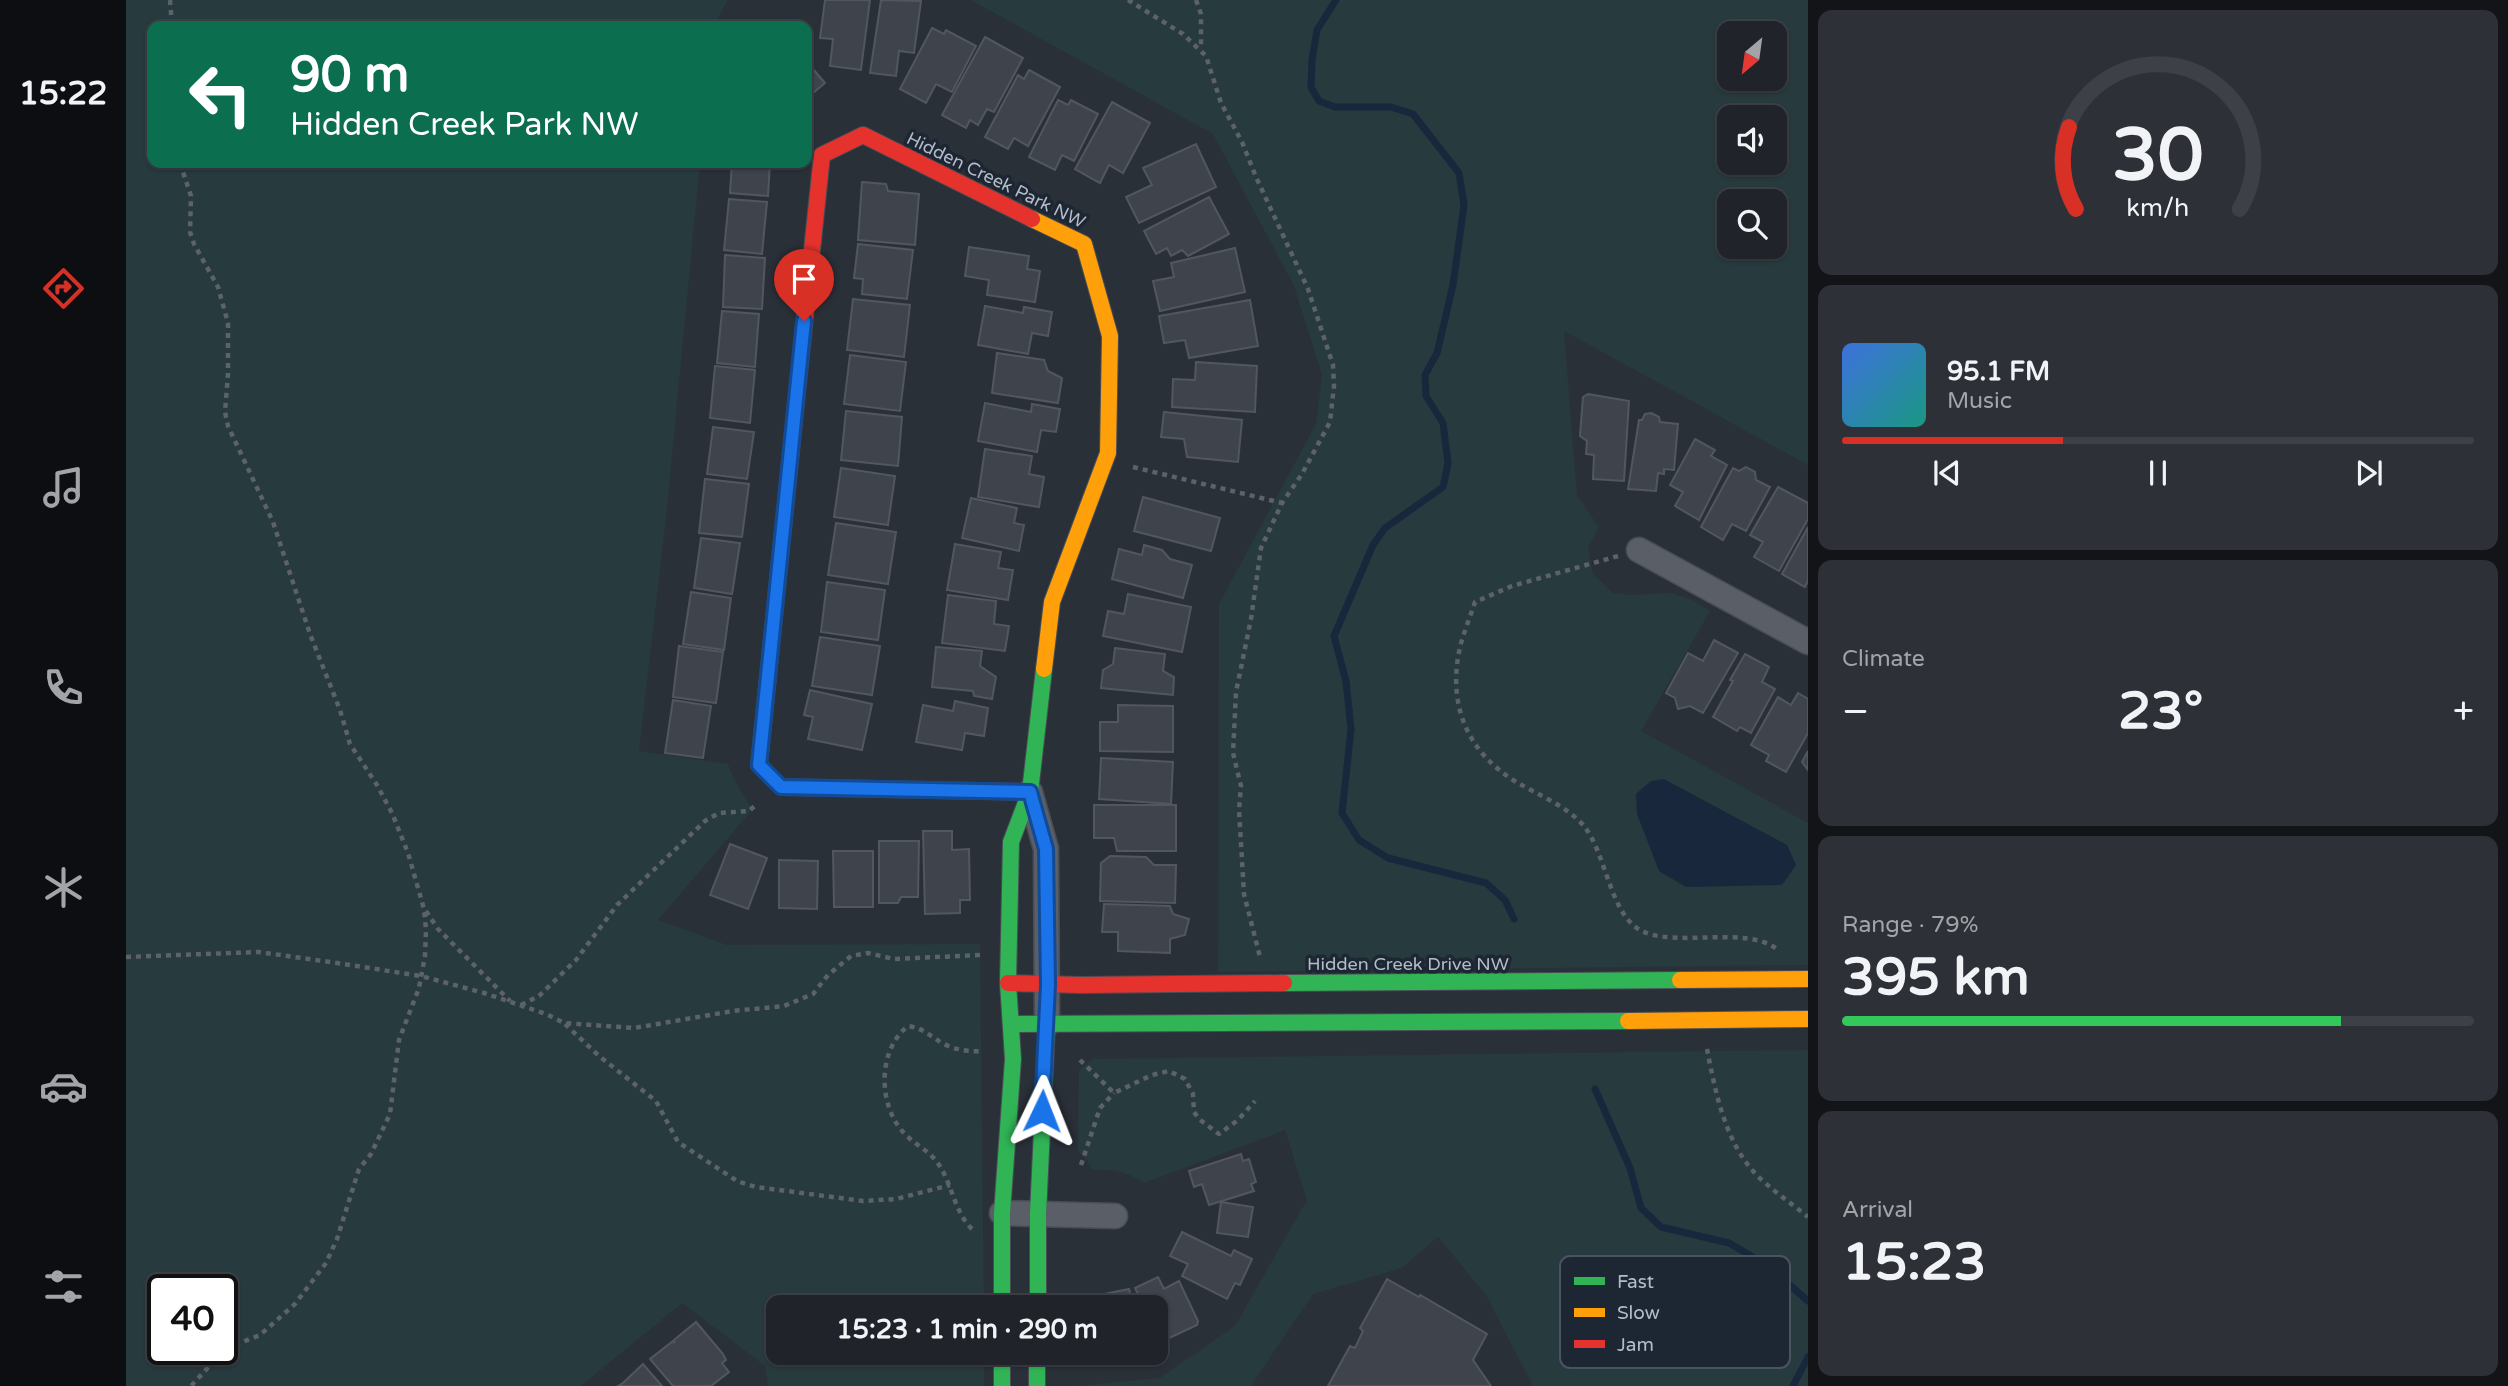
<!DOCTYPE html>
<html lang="en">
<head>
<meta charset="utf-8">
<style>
	:root { --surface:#20242a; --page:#2d3036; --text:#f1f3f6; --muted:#a2a4a8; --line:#3d4147; --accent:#d93025 }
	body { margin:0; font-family:"Varela Round",sans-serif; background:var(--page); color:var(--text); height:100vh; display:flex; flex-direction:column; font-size:26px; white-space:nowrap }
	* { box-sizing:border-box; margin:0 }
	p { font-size:23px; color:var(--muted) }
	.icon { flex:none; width:38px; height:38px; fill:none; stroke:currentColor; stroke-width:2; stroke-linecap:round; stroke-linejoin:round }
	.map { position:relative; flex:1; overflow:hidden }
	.side { display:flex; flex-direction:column; gap:10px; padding:10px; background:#121417; width:700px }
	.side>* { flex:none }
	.hud { position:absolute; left:21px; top:21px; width:665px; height:147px; border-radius:14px; box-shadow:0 2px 5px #0004,0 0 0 2px var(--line); background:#0b6e4f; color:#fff; overflow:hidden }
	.needle { width:46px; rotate:209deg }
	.fabs { position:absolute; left:1591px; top:21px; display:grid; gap:14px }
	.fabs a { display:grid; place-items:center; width:70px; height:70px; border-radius:14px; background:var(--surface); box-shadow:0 2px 5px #0004,0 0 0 2px var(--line); font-size:35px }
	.speed { position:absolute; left:21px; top:1274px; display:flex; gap:14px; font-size:35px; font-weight:700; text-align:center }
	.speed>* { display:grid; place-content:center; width:91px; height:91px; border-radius:50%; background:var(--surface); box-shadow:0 2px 5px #0004,0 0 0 2px var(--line); line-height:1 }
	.speed .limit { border:4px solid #111; border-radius:10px; background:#fff; color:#111 }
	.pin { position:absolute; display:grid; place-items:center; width:60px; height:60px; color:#fff; margin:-72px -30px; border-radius:50% 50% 50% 0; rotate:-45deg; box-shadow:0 0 7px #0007 }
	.pin .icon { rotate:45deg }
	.me { position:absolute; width:77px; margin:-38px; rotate:2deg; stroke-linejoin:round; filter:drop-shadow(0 0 5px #0008) }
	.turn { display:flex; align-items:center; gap:24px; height:147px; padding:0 28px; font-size:32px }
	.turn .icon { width:91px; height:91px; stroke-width:2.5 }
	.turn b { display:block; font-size:49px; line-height:60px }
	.big { font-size:52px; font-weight:800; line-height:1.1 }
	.side .card { flex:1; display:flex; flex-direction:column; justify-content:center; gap:10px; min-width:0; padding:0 24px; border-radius:14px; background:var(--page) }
	.side .dial { align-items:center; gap:0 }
	.dial svg { height:182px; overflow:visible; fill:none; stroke:var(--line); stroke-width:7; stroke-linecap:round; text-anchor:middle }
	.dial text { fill:var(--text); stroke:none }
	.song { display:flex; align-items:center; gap:21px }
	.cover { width:84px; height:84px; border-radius:10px; background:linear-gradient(135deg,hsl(220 70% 55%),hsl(170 70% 35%)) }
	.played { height:7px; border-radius:4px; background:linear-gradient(90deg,var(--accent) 35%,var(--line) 35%) }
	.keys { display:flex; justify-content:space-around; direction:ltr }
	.heat { display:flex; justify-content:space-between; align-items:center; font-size:38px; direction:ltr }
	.charge { height:10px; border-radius:5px; background:linear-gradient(90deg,#34c759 79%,var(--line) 0) }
	.trip { position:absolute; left:640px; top:1295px; width:402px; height:70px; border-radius:14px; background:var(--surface); box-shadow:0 2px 5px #0004,0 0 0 2px var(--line); font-weight:800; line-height:70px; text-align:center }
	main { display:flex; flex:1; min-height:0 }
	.menu { display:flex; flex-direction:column; width:126px; justify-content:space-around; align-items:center; background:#0d0e11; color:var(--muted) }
	.menu .icon { width:49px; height:49px }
	.menu .on { color:var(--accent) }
	.menu b { font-size:32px; color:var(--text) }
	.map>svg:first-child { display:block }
</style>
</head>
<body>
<main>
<nav class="menu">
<b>15:22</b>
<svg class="icon on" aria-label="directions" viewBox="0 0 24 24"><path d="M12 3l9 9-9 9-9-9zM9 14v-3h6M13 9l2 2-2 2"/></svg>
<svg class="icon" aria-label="music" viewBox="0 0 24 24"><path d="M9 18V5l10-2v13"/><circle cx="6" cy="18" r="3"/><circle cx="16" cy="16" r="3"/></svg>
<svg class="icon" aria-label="phone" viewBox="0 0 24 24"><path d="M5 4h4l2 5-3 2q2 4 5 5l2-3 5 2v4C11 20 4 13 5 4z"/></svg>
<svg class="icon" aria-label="climate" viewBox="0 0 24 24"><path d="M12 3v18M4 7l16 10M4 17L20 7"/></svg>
<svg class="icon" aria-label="car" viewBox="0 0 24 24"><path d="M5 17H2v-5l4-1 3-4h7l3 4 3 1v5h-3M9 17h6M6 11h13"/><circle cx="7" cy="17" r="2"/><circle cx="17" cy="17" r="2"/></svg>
<svg class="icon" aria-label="filters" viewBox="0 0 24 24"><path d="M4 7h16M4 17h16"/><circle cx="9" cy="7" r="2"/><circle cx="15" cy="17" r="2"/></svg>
</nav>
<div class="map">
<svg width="1682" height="1386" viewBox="0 0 1682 1386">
	<rect width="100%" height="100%" fill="#2a3038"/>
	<g fill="#273a3e" fill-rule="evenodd">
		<path d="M0,0H602L587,26H26V163H574L540,518L513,751L602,764L607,777L626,810L532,920L601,945L854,944L858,1307H653V1353H858V1386H642L639,1366L556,1303L455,1386H0ZM37,1290H96V1349H37Z"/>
		<path d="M845,0H1682V465L1438,331L1451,496L1473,527L1462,547L1467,574L1487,593L1505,595L1545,593L1566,600L1584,611L1515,731L1682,823V965L1092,972L1093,604L1190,424L1196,375L1168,286L1087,134ZM1603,33H1648V79H1603ZM1603,117H1648V163H1603ZM1603,201H1648V247H1603Z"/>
		<path d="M1682,1050V1386H1407L1360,1295L1312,1237L1276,1268L1187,1294L1125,1386H950L1034,1378L1109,1326L1181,1200L1159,1130L1018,1183C998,1169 987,1171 965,1169L963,1163L952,1151L953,1070L967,1059Z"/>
	</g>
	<polygon fill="#19273c" points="1538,779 1661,845 1670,865 1656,885 1560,887 1533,871 1511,814 1510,794 1525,781"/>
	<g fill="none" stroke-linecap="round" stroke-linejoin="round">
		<g stroke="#19273c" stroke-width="7">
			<polyline points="1210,0 1191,30 1186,60 1185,87 1193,101 1209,107 1265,107 1287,114 1333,173 1338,205 1327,285 1311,353 1299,375 1300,396 1317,423 1322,463 1317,487 1259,528 1247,545 1208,636 1220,681 1225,729 1216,813 1233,840 1262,858 1360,883 1379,900 1388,919"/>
			<polyline points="1469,1089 1504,1168 1515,1208 1535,1227 1603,1243 1642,1266 1682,1301"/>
			<polyline points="1667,1386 1682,1357"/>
		</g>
	</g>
	<g fill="#3f444c" stroke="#52575f" stroke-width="2">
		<polygon points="699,0 744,0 735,70 704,66 707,39 694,38"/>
		<polygon points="755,0 795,1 788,53 773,51 770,76 744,73"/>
		<polygon points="806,28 818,34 820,30 850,46 826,92 810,84 800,103 774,89"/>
		<polygon points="859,37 897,58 868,112 861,109 852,125 844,120 840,128 816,115"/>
		<polygon points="681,62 699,83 681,98"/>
		<polygon points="903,70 934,87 902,146 888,138 882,149 859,137 892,75 898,79"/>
		<polygon points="932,100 942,105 945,100 972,114 948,161 936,155 929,170 903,157"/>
		<polygon points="986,102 1024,123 997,173 983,165 974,183 949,169"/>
		<polygon points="1070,144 1090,187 1013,223 1000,197 1026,185 1017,168"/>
		<polygon points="606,163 644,163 642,196 604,193"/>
		<polygon points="736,182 760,184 762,191 793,194 789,245 732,240"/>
		<polygon points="1083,197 1103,234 1062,256 1056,250 1045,256 1041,248 1030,254 1018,231"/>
		<polygon points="603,199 641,202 636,254 598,250"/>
		<polygon points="732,244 787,250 781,299 736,294 737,279 728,278"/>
		<polygon points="843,247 903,256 901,269 914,271 909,302 861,295 863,280 839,276"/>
		<polygon points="1109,248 1119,292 1034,311 1027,281 1048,277 1045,263"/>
		<polygon points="599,255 639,258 636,309 597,307"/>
		<polygon points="727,299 784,305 778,357 721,350"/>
		<polygon points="1124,300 1132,346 1063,358 1059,340 1038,343 1033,316"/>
		<polygon points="859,306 897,313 898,307 926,312 922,336 906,333 902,354 852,345"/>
		<polygon points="596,311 633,314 629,367 591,363"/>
		<polygon points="871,353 918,360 922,371 936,378 932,403 866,393"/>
		<polygon points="724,355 780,362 774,411 718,404"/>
		<polygon points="1070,362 1131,366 1129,412 1046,407 1047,379 1069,380"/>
		<polygon points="589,366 629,370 624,423 584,418"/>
		<polygon points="1462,394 1503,401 1498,481 1467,479 1468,455 1460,454 1461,441 1454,436 1457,397"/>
		<polygon points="859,403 905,412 906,404 934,409 930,432 915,430 911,452 852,441"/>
		<polygon points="720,411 776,417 772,466 715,460"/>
		<polygon points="1038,412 1116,420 1112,462 1061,457 1058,439 1035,437"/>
		<polygon points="1525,413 1533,417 1534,422 1552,424 1548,470 1538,469 1538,474 1532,473 1530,491 1502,489 1513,420 1516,420 1519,414"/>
		<polygon points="587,427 628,432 621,479 581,474"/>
		<polygon points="1569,439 1589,450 1585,456 1601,465 1573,520 1549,506 1557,492 1544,485"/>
		<polygon points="859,449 906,456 903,474 918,477 913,507 852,497"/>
		<polygon points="1620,467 1629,472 1630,480 1644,487 1620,531 1606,524 1597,540 1575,527 1607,468 1613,471"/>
		<polygon points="715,468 769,476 762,525 708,517"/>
		<polygon points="579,479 623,484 616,537 573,533"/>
		<polygon points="1652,487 1682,503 1682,519 1653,571 1628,557 1637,542 1624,535"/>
		<polygon points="1017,497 1094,518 1085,551 1008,531"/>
		<polygon points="845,498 891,508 888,523 898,525 893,551 836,538"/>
		<polygon points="710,523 770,532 762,584 702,575"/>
		<polygon points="1682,527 1682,581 1679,587 1656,574"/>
		<polygon points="575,538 614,543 606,594 568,588"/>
		<polygon points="829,544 875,552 872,568 887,570 882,600 821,590"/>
		<polygon points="1018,545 1036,550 1044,559 1066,565 1057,598 986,579 993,549 1016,555"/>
		<polygon points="701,582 759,590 752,640 695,632"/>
		<polygon points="565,592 605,598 598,650 557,644"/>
		<polygon points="1002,594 1065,607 1056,652 977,636 982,611 998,614"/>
		<polygon points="822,595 870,601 868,624 883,626 879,651 816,643"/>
		<polygon points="694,637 754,646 746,695 686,686"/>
		<polygon points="1588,640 1612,653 1577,713 1564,706 1552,709 1549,698 1540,693 1562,653 1577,661"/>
		<polygon points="553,646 597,652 590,703 547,697"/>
		<polygon points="810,647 856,651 854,666 870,677 866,699 848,696 847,691 806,687"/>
		<polygon points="989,648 1039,654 1037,671 1048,677 1047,695 975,688 977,670 987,664"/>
		<polygon points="1619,654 1643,667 1636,682 1649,689 1625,733 1614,727 1611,731 1587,717 1607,681 1604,680"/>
		<polygon points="684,690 746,704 736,750 682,739 687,717 678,715"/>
		<polygon points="1672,693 1682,699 1682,733 1660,772 1640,761 1643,755 1625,745 1652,697 1665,705"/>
		<polygon points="547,700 585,706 577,758 539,753"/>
		<polygon points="829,701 862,708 858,736 839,733 836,750 790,742 797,705 827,711"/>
		<polygon points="992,705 1047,706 1047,752 974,751 974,722 992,722"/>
		<polygon points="1682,751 1682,770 1676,762"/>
		<polygon points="975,758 1047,762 1045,804 973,799"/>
		<polygon points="968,805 1050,805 1050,851 991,851 988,838 968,838"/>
		<polygon points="797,831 826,831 826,850 843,849 844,900 834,900 834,913 799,914"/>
		<polygon points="753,841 793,841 792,897 775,897 772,903 753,903"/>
		<polygon points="604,844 641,858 622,909 584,895"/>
		<polygon points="707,851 747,851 747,907 708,907"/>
		<polygon points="984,856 1020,857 1028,865 1050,865 1049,903 974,901 975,863"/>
		<polygon points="653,860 692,861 691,909 653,908"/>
		<polygon points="978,904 1044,906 1047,914 1063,919 1059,935 1044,939 1044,953 992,951 992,932 976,932"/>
		<polygon points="1115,1154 1117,1161 1123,1159 1130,1182 1125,1184 1128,1191 1083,1205 1076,1184 1068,1187 1063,1171"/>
		<polygon points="1095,1202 1127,1207 1122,1237 1091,1233"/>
		<polygon points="1056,1232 1105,1256 1108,1250 1126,1259 1114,1285 1109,1283 1101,1299 1056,1276 1062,1264 1044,1256"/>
		<polygon points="1032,1277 1038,1289 1053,1281 1072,1321 1071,1325 1035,1342 1031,1334 1031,1307 1018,1307 1009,1288"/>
		<polygon points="1261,1279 1293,1297 1294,1295 1361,1334 1347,1360 1365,1386 1202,1386 1224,1346 1229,1348 1237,1331 1234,1328"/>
		<polygon points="1003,1289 1008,1307 981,1307 978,1294"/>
		<polygon points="570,1322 597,1354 600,1360 596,1363 603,1372 585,1386 547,1386 524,1359 547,1341 548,1343 548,1340"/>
		<polygon points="969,1353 1010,1353 1011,1356 994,1359 991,1364 978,1365 970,1359"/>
		<polygon points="517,1364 536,1386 492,1386 497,1383"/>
	</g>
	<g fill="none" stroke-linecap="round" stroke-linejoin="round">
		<defs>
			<g id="street">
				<polyline points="1513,550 1682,642"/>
				<polyline points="904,792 920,849 921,1024"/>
				<polyline points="876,1213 989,1216"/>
			</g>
			<g id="fast">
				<polyline points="637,769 633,765 671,393"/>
				<polyline points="1158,983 1554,980"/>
				<polyline points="885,1024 1502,1021"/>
				<polyline points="876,1307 876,1213 887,1059 882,983 885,842 904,792 918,669"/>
				<polyline points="912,1307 912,1214 921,1024"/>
				<polyline points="876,1353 876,1386"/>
				<polyline points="911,1353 911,1386"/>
			</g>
			<g id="slow">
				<polyline points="906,219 958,244 984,336 982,453 926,602 918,669"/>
				<polyline points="637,769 655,787 904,792"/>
				<polyline points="1554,980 1682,979"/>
				<polyline points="1502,1021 1682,1019"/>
			</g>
			<g id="jam">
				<polyline points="671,393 696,155 737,135 906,219"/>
				<polyline points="882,983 955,985 1158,983"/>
			</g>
		</defs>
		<use href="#street" stroke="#484c55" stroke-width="27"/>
		<use href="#fast" stroke="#484c55" stroke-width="18"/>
		<use href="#slow" stroke="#484c55" stroke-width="18"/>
		<use href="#jam" stroke="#484c55" stroke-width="18"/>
		<g stroke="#5c6268" stroke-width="4.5" stroke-dasharray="5 5" stroke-linecap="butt">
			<polyline points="44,0 46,26"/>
			<polyline points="1002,0 1057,34 1080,56 1095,103 1116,142 1130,177 1182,289 1207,365 1208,386 1204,422 1176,474 1156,503 1135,548 1125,619 1110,692 1107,753 1115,786 1113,810 1118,894 1134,957"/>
			<polyline points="1070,0 1075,14 1075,48"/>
			<polyline points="54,163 65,196 64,232 68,244 92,287 102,323 102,374 99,412 102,426 147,522 184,634 214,710 224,744 251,785 266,813 282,853 298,909 300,930 299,956 293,988 273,1040 264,1114 245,1154 233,1169 211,1239 200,1263 169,1304 134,1335 109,1345 88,1361 65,1386"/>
			<polyline points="1007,467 1156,503"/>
			<path d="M1492,556L1386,586L1349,602C1344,618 1336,636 1333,652C1322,708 1343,754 1392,783C1413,795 1442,807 1458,826C1481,855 1484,916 1516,931C1551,948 1619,925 1651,949"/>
			<polyline points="300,911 312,929 384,1001"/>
			<polyline points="0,957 133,952 211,963 295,976 358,993 420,1014 438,1023 508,1028 607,1011 658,1006 687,994 702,975 725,956 742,953 768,959 854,955"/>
			<polyline points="395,1005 413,996 450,960 491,905 579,821 593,813 623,811 631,804"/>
			<polyline points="439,1024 473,1056 530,1101 552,1142 611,1181 630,1187 737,1201 770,1199 824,1185"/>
			<path d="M1581,1049C1589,1090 1598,1138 1627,1171C1642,1188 1664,1202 1682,1217"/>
			<polyline points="954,1060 988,1093 1026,1075 1043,1071 1059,1079 1067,1094 1068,1112 1073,1119 1093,1134 1112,1120 1129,1101"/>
			<polyline points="955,1165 974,1108 988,1093"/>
			<path d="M846,1229C828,1212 826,1182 811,1162C802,1150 788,1144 778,1133C752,1106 751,1050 782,1026C798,1028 805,1037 818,1044C830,1050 843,1052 857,1051"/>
		</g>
		<use href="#street" stroke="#5a5e66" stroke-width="24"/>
		<use href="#fast" stroke="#30b455" stroke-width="16"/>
		<use href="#slow" stroke="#ff9f0a" stroke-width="16"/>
		<use href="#jam" stroke="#e5322d" stroke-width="16"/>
	</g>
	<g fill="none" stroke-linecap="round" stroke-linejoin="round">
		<defs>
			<polyline id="route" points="678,321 633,765 655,787 904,792 920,849 922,985 916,1111"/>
		</defs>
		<use href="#route" stroke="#114b97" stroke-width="18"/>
		<use href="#route" stroke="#1a73e8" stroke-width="12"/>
	</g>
	<g text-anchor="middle" stroke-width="7" stroke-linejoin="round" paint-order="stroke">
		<g font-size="18" fill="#b4bcc9" stroke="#1d2633">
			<text transform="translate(870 180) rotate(26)" y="6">Hidden Creek Park NW</text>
			<text x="1282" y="970">Hidden Creek Drive NW</text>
		</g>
	</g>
	<rect x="1434" y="1256" width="230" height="112" rx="10" fill="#1d2633" stroke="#4a5360" stroke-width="2"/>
	<rect x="1448" y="1277" width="31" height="8" fill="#30b455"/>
	<rect x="1448" y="1308" width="31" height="9" fill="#ff9f0a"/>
	<rect x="1448" y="1340" width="31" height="8" fill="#e5322d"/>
	<g font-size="19" fill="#b4bcc9">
		<text x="1491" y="1288">Fast</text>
		<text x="1491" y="1319">Slow</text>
		<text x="1491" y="1351">Jam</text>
	</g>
</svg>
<div class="fabs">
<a><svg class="needle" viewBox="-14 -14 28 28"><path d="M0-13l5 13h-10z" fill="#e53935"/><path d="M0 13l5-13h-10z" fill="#a2a4a8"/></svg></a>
<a><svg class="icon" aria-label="sound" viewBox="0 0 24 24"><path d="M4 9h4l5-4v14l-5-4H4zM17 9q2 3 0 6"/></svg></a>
<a><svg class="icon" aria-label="search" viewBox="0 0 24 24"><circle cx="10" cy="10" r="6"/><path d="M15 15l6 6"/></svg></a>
</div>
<div class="speed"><div class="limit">40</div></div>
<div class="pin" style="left:678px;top:321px;background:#d93025"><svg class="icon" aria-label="arrive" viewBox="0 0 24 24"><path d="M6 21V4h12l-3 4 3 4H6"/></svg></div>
<svg class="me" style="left:916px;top:1111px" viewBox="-20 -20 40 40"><path d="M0-17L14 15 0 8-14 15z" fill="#1a73e8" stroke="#fff" stroke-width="4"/></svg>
<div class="trip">15:23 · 1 min · 290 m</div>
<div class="hud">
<div class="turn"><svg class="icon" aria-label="left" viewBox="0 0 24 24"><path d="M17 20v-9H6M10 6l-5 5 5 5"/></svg><div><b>90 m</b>Hidden Creek Park NW</div></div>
</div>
</div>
<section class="side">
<div class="card dial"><svg viewBox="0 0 100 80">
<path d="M14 69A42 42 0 1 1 86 69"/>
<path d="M14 69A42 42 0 0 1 11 33" stroke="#d93025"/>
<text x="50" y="56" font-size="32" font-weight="700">30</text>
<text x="50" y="72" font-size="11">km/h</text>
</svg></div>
<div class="card">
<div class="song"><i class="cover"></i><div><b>95.1 FM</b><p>Music</p></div></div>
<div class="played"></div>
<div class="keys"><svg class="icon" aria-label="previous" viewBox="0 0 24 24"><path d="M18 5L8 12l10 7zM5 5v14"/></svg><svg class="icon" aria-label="pause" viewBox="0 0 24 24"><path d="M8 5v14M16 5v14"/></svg><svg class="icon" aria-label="next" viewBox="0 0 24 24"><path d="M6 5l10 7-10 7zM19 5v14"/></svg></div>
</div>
<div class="card"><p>Climate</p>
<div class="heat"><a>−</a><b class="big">23°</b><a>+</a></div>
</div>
<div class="card"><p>Range · 79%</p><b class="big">395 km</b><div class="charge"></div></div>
<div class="card"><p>Arrival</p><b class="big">15:23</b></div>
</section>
</main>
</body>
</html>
